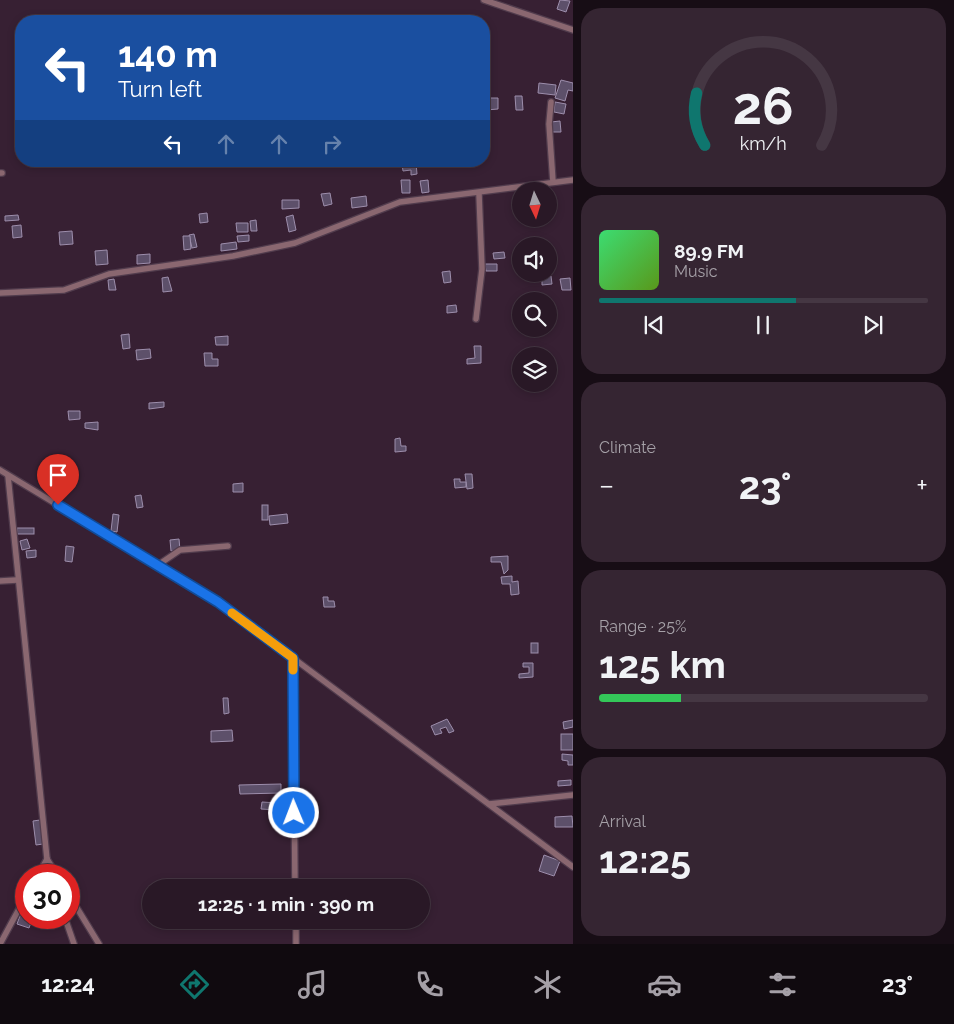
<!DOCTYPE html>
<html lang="en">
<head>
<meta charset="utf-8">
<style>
	:root { --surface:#291826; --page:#352532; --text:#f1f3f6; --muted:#a5a0a7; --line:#453743; --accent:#0f766e }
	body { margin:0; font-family:Raleway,sans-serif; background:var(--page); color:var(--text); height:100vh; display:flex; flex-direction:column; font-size:19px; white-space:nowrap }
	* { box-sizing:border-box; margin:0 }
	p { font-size:16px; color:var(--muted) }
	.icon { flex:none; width:28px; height:28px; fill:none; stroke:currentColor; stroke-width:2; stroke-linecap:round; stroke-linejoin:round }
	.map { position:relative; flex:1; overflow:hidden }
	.side { display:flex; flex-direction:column; gap:8px; padding:8px; background:#170d15; width:381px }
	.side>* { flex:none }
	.top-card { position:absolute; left:15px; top:15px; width:475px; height:152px; border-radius:20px; box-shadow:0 2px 8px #0003,0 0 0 1px var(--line); background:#1a4fa0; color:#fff; overflow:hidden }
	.needle { width:32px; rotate:176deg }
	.tools { position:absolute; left:512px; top:182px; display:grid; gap:10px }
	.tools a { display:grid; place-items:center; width:45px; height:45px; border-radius:50%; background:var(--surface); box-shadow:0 2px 8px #0003,0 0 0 1px var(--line); font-size:25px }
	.speed { position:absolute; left:15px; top:864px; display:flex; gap:10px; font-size:25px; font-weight:700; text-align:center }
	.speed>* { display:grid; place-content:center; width:65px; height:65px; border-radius:50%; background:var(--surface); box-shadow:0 2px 8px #0003,0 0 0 1px var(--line); line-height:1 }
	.speed .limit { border:8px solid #d22; background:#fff; color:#111 }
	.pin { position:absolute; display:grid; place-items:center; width:42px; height:42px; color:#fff; margin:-51px -21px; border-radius:50% 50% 50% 0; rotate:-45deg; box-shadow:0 0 5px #0007 }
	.pin .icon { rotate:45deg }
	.me { position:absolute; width:55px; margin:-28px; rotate:359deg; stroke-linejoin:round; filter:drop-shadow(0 0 4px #0008) }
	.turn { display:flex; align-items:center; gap:18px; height:105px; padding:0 20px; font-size:22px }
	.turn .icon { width:65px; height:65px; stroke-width:2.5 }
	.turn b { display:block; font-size:35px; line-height:42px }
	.lanes { display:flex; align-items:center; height:48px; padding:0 20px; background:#0003; justify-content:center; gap:25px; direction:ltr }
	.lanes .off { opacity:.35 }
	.big { font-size:38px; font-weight:700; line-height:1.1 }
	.side .card { flex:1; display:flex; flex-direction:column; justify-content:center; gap:8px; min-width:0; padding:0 18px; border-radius:20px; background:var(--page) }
	.side .dial { align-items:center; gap:0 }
	.dial svg { height:130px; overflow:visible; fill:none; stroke:var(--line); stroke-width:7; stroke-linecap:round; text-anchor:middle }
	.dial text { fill:var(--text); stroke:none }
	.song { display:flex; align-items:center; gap:15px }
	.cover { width:60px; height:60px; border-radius:8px; background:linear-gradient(135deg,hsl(140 70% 55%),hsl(90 70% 35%)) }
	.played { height:5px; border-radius:2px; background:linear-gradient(90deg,var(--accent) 60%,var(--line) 60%) }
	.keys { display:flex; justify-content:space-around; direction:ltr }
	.heat { display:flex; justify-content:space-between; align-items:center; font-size:28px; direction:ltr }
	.charge { height:8px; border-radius:4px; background:linear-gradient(90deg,#34c759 25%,var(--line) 0) }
	.trip { position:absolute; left:142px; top:879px; width:288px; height:50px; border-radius:25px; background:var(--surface); box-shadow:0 2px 8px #0003,0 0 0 1px var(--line); font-weight:700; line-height:50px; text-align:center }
	.tabs { display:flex; height:80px; justify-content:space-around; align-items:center; background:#100a0f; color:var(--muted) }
	.tabs .icon { width:35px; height:35px }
	.tabs .current { color:var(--accent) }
	.tabs b { font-size:22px; color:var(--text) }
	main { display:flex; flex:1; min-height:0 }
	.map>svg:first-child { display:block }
</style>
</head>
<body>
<main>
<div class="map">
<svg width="573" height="944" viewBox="0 0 573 944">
	<rect width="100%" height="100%" fill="#372033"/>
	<g fill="#5d506a" stroke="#9d8eac">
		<polygon points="560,0 570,1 566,12 557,9"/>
		<polygon points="561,80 573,83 573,91 568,90 565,101 555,98"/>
		<polygon points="539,83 556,85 555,95 538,93"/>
		<polygon points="515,96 522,96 523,110 516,110"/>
		<polygon points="486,98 498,98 498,109 486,110"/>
		<polygon points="555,102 566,104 564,114 554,112"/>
		<polygon points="560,121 561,132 552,132 551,122"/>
		<polygon points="416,163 417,174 411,175 411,170 403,171 402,164"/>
		<polygon points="401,180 410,180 410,193 402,193"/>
		<polygon points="428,180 429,192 422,193 420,181"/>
		<polygon points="330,193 332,204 324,206 321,194"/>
		<polygon points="366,196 367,206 352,208 351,198"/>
		<polygon points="282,200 299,200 299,208 282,209"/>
		<polygon points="207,213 208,222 200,223 199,214"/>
		<polygon points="18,215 19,220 5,221 5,216"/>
		<polygon points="293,215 296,230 289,232 286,217"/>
		<polygon points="256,220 257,231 251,231 250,221"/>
		<polygon points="236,223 248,223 248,232 237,232"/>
		<polygon points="21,225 22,237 13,238 12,226"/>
		<polygon points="72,231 73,244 60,245 59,232"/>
		<polygon points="194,234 197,247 192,248 189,235"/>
		<polygon points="249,235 249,241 238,242 237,236"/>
		<polygon points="183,236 190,236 191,249 184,250"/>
		<polygon points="236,242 237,249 221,251 221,244"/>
		<polygon points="107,250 108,264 96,265 95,251"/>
		<polygon points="504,252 505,258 494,259 493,253"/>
		<polygon points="150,254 150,263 137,264 137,255"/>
		<polygon points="485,264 497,264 497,271 486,271"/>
		<polygon points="450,271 451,282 444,283 442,272"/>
		<polygon points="551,276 552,284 542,285 542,277"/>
		<polygon points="168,277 172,291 163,292 162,278"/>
		<polygon points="570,278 571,290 562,290 560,279"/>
		<polygon points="114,279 116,290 109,290 108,280"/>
		<polygon points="456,305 457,312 447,313 447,306"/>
		<polygon points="129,334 130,348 123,349 121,335"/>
		<polygon points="228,336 228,345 216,345 215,337"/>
		<polygon points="474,346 481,346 481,363 467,364 467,359 475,358"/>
		<polygon points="150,349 151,358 137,360 136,350"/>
		<polygon points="204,353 212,353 212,359 218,359 218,366 205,366"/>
		<polygon points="164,402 164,407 149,409 149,403"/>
		<polygon points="68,411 80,411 80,419 69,420"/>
		<polygon points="98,422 98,430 85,428 85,423"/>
		<polygon points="400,438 401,446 406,446 406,451 395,452 395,439"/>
		<polygon points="465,474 472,474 473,488 467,489"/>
		<polygon points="454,479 460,479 460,482 466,482 466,487 455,488"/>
		<polygon points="243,483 243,492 233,492 233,484"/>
		<polygon points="141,495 143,507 137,508 135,496"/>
		<rect x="262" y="505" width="6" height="15"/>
		<polygon points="113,514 119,515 117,532 111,531"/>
		<polygon points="287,514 288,523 270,525 269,516"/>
		<rect x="17" y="528" width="17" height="6"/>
		<polygon points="27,539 30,548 22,550 20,541"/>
		<polygon points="179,539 180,550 171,551 170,540"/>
		<polygon points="66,546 74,547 72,562 65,561"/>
		<polygon points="36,550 36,557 27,558 26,551"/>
		<polygon points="508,556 508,570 504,574 501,562 491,562 491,557"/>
		<polygon points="512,576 512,582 518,581 519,594 511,595 510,584 502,584 501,577"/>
		<polygon points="323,597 328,597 328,601 334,601 335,607 324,607"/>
		<rect x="531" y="643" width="7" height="10"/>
		<polygon points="523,663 533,663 533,677 519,678 519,674 529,673 529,667 523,667"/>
		<polygon points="223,698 228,698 229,713 224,714"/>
		<polygon points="447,719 454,731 449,733 446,727 440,729 442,733 435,735 431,726"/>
		<polygon points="573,720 573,727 564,729 563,722"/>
		<polygon points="232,730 233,741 211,742 211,731"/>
		<rect x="561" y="734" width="12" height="16"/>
		<polygon points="562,754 573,755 573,765 568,765 568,761 562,760"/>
		<polygon points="571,780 571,785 558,786 558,781"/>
		<polygon points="281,784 281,793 240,794 239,785"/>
		<polygon points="262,802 278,803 277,810 261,809"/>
		<polygon points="572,816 573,827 555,827 555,817"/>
		<polygon points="40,820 43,844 36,845 33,821"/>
		<polygon points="544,855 560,861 554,876 539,871"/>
		<polygon points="22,910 26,911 26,918 32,920 29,928 17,924"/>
	</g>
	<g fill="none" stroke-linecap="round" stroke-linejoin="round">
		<defs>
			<g id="minor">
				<polyline points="484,0 573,30"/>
				<polyline points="551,102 549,124 553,182"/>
				<polyline points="0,173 2,173"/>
				<polyline points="0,293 64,290 109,274 233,256 295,243 400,202 573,180"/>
				<polyline points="476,319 482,269 479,194"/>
				<polyline points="0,470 218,602 573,867"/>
				<polyline points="8,476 47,859 57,875"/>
				<polyline points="158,565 180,550 228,546"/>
				<polyline points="0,581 17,580"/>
				<polyline points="293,658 295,888"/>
				<polyline points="489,804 573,795"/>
				<polyline points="38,875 47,859"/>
				<polyline points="69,895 99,944"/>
				<polyline points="65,918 74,944"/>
				<polyline points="296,920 296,944"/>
				<polyline points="0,944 26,896"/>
			</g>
		</defs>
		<use href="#minor" stroke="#513c4d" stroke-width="8"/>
		<use href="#minor" stroke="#8a6770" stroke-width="5.5"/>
	</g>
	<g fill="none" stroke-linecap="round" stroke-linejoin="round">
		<defs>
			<polyline id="route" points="58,505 218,602 293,658 294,813"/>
		</defs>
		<use href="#route" stroke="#114b97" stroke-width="12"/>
		<use href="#route" stroke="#1a73e8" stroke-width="9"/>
		<polyline stroke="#f59e0b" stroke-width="9" points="232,613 293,658 293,670"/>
	</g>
</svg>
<div class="tools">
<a><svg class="needle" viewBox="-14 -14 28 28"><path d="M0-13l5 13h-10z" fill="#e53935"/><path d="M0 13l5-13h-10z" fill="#a5a0a7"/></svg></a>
<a><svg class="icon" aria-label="sound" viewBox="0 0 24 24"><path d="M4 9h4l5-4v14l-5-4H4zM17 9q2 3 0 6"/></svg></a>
<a><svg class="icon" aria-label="search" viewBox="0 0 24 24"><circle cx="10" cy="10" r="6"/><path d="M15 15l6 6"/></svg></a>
<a><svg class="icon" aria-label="layers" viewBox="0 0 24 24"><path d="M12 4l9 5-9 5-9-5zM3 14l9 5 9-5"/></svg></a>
</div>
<div class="speed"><div class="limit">30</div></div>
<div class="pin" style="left:58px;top:505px;background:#d93025"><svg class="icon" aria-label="arrive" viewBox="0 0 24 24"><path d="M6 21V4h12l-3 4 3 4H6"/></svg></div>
<svg class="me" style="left:294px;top:813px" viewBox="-20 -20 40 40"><circle r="17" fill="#1a73e8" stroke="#fff" stroke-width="3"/><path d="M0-11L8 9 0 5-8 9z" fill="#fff"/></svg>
<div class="trip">12:25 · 1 min · 390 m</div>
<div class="top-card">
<div class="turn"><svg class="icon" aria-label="left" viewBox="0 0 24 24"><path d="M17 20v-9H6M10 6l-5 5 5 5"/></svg><div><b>140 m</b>Turn left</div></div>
<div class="lanes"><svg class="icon" aria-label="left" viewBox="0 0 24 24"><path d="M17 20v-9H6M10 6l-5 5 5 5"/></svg><svg class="icon off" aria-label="ahead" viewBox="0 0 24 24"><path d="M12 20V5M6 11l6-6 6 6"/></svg><svg class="icon off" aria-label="ahead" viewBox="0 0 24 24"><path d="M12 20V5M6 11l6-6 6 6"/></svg><svg class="icon off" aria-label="right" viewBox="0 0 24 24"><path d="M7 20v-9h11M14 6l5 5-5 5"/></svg></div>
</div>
</div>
<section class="side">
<div class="card dial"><svg viewBox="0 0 100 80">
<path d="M14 69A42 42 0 1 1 86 69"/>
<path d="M14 69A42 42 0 0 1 9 37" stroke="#0f766e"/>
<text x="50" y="56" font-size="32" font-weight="700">26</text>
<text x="50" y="72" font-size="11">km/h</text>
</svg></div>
<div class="card">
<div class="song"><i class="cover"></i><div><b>89.9 FM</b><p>Music</p></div></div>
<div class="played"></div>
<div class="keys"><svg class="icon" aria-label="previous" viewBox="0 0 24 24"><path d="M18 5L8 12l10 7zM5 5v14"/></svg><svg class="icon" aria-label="pause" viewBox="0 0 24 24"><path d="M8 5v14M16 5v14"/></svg><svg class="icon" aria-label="next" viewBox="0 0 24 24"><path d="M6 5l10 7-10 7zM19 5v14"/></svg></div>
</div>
<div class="card"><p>Climate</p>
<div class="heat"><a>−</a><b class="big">23°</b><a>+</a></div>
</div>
<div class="card"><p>Range · 25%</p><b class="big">125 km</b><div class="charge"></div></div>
<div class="card"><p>Arrival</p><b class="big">12:25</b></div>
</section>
</main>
<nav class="tabs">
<b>12:24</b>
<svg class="icon current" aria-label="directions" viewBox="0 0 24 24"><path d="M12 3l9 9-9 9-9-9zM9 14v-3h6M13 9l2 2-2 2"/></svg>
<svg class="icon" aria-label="music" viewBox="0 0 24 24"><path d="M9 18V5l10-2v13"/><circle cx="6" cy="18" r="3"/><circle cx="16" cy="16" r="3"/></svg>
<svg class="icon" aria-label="phone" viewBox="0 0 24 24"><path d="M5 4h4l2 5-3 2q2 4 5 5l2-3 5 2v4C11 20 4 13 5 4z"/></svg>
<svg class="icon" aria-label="climate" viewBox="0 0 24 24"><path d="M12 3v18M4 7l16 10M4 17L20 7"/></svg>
<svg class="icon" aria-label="car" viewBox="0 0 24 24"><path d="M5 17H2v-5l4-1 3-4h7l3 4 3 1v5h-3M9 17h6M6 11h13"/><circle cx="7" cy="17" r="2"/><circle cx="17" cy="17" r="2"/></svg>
<svg class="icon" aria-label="filters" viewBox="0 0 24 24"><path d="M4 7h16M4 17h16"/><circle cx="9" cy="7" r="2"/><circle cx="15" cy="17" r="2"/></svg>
<b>23°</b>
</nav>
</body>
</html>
